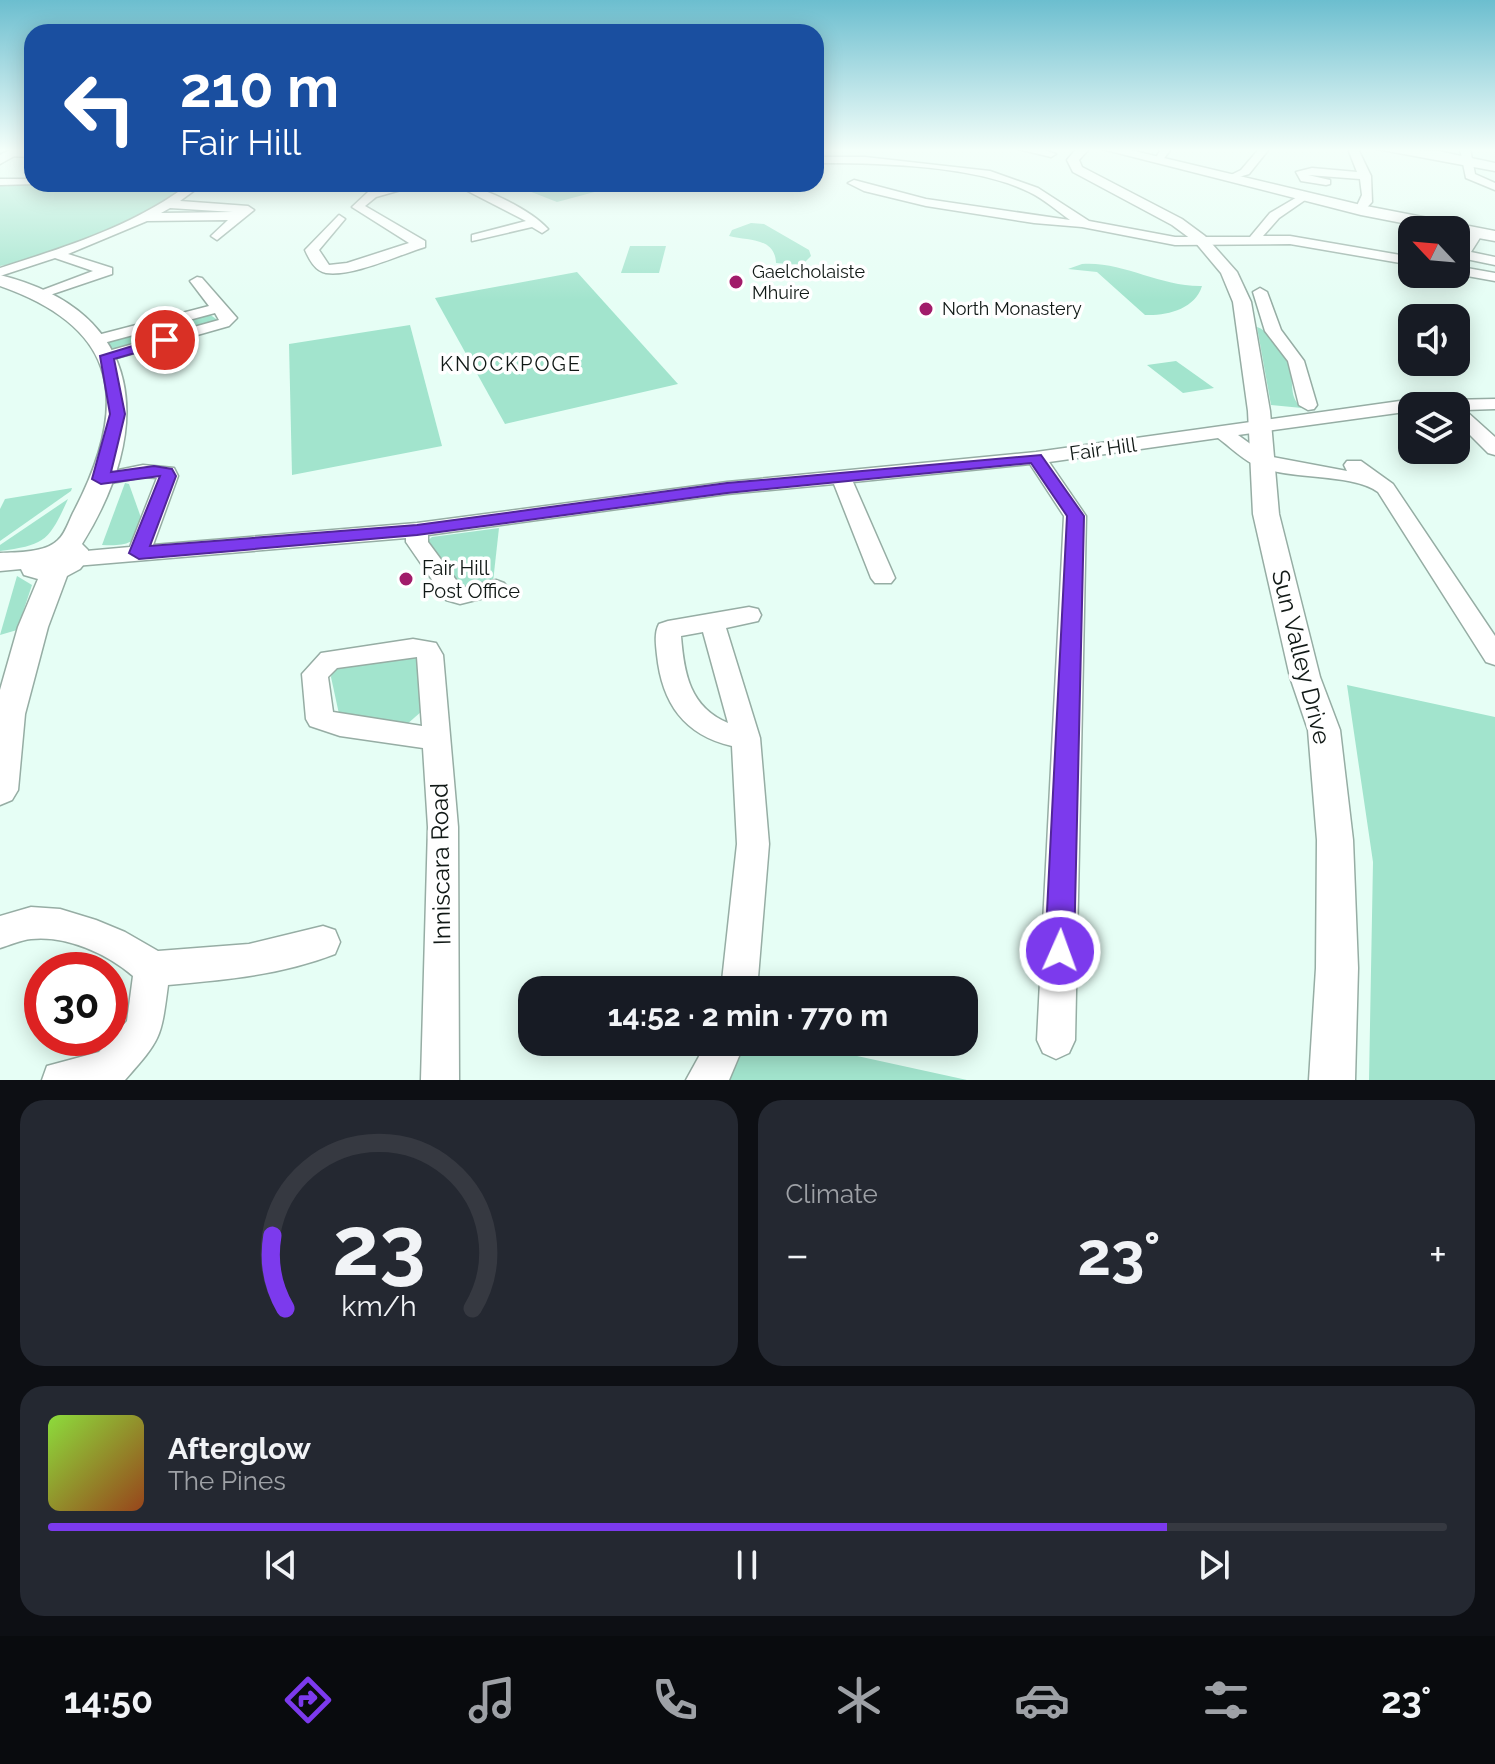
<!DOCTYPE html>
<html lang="en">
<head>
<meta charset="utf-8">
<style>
	:root { --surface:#171b24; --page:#242831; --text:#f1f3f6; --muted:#9ea1a6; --line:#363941; --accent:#7c3aed }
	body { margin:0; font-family:Raleway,sans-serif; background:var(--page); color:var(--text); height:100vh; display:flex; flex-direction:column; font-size:30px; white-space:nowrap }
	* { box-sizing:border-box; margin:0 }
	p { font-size:26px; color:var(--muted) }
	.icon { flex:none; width:44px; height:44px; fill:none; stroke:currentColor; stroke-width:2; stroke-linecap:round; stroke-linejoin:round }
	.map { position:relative; height:1080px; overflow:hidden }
	.side { display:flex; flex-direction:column; gap:20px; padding:20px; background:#0d0f14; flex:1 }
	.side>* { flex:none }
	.hud { position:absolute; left:24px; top:24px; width:800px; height:168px; border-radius:24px; box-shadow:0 4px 20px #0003; background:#1a4fa0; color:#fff; overflow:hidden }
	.needle { width:52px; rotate:296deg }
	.buttons { position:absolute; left:1398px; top:216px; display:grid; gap:16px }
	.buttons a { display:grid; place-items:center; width:72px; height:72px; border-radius:16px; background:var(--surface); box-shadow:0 4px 20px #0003; font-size:40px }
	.speed { position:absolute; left:24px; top:952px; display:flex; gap:16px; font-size:40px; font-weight:700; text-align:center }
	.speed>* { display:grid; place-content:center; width:104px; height:104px; border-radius:50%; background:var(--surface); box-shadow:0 4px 20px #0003; line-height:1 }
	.speed .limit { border:12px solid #d22; background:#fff; color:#111 }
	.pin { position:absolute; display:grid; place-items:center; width:68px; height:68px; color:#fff; margin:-34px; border:4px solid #fff; border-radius:50%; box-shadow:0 2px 8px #0007 }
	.me { position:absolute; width:88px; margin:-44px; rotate:2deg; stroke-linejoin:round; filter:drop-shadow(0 0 6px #0008) }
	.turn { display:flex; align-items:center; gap:28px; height:168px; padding:0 24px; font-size:36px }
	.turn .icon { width:104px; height:104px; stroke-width:2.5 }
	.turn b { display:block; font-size:56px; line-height:68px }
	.big { font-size:60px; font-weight:700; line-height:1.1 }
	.side .tile { flex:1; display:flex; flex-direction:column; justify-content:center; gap:12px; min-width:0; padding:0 28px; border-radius:24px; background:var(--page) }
	.side .dial { align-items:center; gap:0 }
	.dial svg { height:208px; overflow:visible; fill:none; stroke:var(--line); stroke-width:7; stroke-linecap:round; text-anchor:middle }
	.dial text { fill:var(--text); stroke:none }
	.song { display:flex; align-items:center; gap:24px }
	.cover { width:96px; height:96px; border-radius:12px; background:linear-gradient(135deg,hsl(90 70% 55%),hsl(20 70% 35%)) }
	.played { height:8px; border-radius:4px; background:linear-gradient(90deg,var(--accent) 80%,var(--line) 80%) }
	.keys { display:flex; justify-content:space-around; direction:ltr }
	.heat { display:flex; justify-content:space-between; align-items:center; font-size:44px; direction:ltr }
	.side .tiles { flex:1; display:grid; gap:20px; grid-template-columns:1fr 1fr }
	.tile:last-child { grid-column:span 2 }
	.trip { position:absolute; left:518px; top:976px; width:460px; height:80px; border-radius:24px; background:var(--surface); box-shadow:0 4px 20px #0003; font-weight:700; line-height:80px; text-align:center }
	.dock { display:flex; height:128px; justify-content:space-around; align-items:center; background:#090b0e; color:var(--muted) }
	.dock .icon { width:56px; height:56px }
	.dock .on { color:var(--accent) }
	.dock b { font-size:36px; color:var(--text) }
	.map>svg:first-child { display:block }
</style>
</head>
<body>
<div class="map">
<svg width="1495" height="1080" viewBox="0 0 1495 1080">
	<rect width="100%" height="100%" fill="#e6fef5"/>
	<g fill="#a2e4cd">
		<path d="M0,184L172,188L182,189C142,221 51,258 0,266Z"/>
		<polygon points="511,184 611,184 617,186 557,202"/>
		<path d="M751,223L764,224L809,250L811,256L802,265L776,263C775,237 748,241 729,236L732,230Z"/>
		<polygon points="630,246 666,246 659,273 621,273"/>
		<path d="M1082,264C1123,261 1160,287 1202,286C1195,309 1167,316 1145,315L1097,272L1068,269Z"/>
		<polygon points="577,272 678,384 505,424 435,298"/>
		<polygon points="209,314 219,321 116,350 106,345 114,339"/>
		<polygon points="410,325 442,446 292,475 289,344"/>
		<path d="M1257,327C1271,331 1288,358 1291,373C1293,387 1290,398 1302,408L1271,405Z"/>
		<polygon points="1176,361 1214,388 1183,393 1147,365"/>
		<path d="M125,483L129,484L144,526C136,545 122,546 102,545Z"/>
		<polygon points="72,488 71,491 0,541 0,509 5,499"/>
		<path d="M68,499C49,541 45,545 0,551V545Z"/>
		<polygon points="499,528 493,582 469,588 457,585 426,542 432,537"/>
		<polygon points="17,576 32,585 17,630 0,635"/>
		<polygon points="421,656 422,711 406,725 339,714 331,677 333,668"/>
		<polygon points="1347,685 1495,717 1495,1080 1369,1080 1373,862"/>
		<polygon points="739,1042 793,1042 967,1080 712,1080"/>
	</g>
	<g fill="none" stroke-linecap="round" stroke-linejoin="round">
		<defs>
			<g id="minor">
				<polygon points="1018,149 1040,149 1056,154 1051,157"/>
				<polygon points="1161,149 1171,149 1162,161 1154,161"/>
				<polygon points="1259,149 1269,149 1249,174 1229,180 1229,176 1241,170"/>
				<polygon points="1348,149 1358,149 1371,176 1372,202 1361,214 1355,210 1362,195 1360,179 1308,175 1330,180 1330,184 1326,185 1301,181 1296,172 1312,168 1357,172"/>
				<polygon points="1460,149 1470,149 1475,174 1495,183 1495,190 1466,178"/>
				<polygon points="12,151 32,151 32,157 8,156 8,152"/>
				<path d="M816,157H865L990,171L1038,188L1089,221L1175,237H1250L1270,213L1304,193L1310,196L1308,198L1279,218L1263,236H1290L1412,257V265L1290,244L1175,245L1082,227L1034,223L926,206L864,191L848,183L854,180L926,199L1070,220C1057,211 1044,199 1029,192C975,165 877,163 816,163Z"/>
				<polygon points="0,179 32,179 32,184 36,184 0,185"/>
				<path d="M84,184H203L180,201L248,206L254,210L217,240L211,236L228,220L147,221L68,254L112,268V274L44,297L39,298L32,294L93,271L55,258L0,276V268C63,248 127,228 181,190L90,187ZM170,208L233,212L161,213Z"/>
				<path d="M401,184H422L376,197L365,206L425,241V247C399,255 352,277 326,273C315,271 309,259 305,250L339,215L345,219L319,250L329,265L347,263L409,243L352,207L368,192Z"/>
				<path d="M454,184C480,184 531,210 548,229L542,233L532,227L472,241V235L526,221Z"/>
				<polygon points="1473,230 1483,233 1471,252 1495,257 1495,265 1466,259 1461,267 1495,273 1495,281 1456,274 1456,254"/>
				<polygon points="197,277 202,278 237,318 229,326 113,359 101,359 101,353 219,320 215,313 96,345 88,340 90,337 209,306 190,281"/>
				<polygon points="1260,288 1267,292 1281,330 1304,361 1317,405 1314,409 1308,410 1299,405 1288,361 1265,331 1253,292"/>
				<path d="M1495,399V409L1465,410L1495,437V455L1488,453L1456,421V406H1412V411L1238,435L1267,456L1347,471L1344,465L1347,461H1361L1393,484L1495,636V665L1486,662L1378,492C1351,472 1284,481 1253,464C1241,458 1229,446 1218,438L1049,462L1086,516L1075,1040L1069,1053L1056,1059L1043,1053L1037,1040L1064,516L1030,464L853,482L895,578L891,583H875L871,578L834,484L727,494L428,535V542L462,588L496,580L504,583L508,588L504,593L460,604L446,600L406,542V538L75,566L67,564L64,559L67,554L75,552L130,547L157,478L143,477L101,485L91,479L94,475L143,465L174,468L178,476L153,545L417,523L727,482L1036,452L1400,401Z"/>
				<path d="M749,607L758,609L761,615L758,621L726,628L760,738L769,844L757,990H721L737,844L732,746C684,735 662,703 657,655C656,645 654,633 659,624L668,621ZM703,632L728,723C690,707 684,674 681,636Z"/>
				<path d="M413,639L436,643L443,655L458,827L459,1080H421L428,827L423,748L340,736L310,726L306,719L302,674L321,653ZM417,657L422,726L333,712L328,677L337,668Z"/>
				<path d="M31,907L60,909L96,920L125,932L158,951L249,944L323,926L335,930L340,942L335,954C281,975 225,980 168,985C161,1039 161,1039 125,1080H42L47,1066L99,1052L127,1021L133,976C108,954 66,935 31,939C21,940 10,945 0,948V916Z"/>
				<polygon points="707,1042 745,1042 729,1080 686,1080"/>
			</g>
			<g id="tertiary">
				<polygon points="12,149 27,149 0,164 0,155"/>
				<polygon points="1076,149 1089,149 1079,160 1082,167 1182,219 1205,236 1237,272 1251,302 1270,411 1279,514 1320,677 1340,730 1353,840 1358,968 1355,1080 1309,1080 1316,968 1317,840 1308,730 1290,677 1253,514 1248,411 1233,302 1221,273 1195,242 1172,225 1073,172 1067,160"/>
				<polygon points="1377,149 1438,151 1495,163 1495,171"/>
				<path d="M0,275C148,312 153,430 82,544L88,550V559L80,569L67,576L48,627L25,714L18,790L12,800L0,805V690L18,627L38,579L24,575L21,569L0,571V553C18,552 45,553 58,540C65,534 69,521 73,513C95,471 118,414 101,367C86,324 40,300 0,286Z"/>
			</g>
			<polygon id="secondary" points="1102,149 1126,149 1361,205 1495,231 1495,241 1456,234 1456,230 1438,230 1361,215"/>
		</defs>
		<use href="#minor" stroke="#96ada4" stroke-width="3"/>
		<use href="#tertiary" stroke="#96ada4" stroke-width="3"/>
		<use href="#secondary" stroke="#96ada4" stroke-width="3"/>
		<use href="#minor" fill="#fff" fill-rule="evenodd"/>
		<use href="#tertiary" fill="#fff" fill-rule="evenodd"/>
		<use href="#secondary" fill="#fff" fill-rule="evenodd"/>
	</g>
	<linearGradient id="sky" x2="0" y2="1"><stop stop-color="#6cbecf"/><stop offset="0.5" stop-color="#f4fffa"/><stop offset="1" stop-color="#f4fffa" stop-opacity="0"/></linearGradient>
	<rect width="1495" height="300" fill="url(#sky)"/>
	<polygon fill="#7c3aed" stroke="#51269a" stroke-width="2" points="165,336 172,340 170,343 114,359 125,414 111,472 154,466 172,469 176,476 150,546 417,525 727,483 1041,455 1084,516 1074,951 1070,961 1060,965 1049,961 1045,951 1067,516 1031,463 727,493 417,535 139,559 129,553 160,476 101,484 92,479 110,414 100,356"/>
	<g fill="#a11c6a" stroke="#fff" stroke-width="3">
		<circle cx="736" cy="282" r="8"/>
		<circle cx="926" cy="309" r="8"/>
		<circle cx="406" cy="579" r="8"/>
	</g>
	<g text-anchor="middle" stroke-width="7" stroke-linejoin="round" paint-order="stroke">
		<g font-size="18" fill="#111916" stroke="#fff" text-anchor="start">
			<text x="752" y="278">Gaelcholaiste<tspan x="752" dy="21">Mhuire</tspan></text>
			<text x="942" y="315">North Monastery</text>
		</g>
		<g font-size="20" letter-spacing="2" fill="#111916" stroke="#fff">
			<text x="511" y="371">KNOCKPOGE</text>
		</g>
		<g font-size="20" fill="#111916" stroke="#fff">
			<text transform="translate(1103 449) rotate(-8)" y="7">Fair Hill</text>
		</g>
		<g font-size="20" fill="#111916" stroke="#fff" text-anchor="start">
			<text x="422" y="575">Fair Hill<tspan x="422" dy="23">Post Office</tspan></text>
		</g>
		<g font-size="24" fill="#111916" stroke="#fff">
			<text transform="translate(1301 657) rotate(76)" y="8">Sun Valley Drive</text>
			<text transform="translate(441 864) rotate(-91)" y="8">Inniscara Road</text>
		</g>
	</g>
</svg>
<div class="buttons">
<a><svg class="needle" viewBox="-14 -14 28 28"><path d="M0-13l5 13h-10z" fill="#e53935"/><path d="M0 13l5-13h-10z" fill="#9ea1a6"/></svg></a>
<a><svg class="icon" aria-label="sound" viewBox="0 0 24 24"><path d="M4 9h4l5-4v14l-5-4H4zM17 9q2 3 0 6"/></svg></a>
<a><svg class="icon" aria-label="layers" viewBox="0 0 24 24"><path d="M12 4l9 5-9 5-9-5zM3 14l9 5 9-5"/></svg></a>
</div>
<div class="speed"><div class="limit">30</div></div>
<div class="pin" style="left:165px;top:340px;background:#d93025"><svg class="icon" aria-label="arrive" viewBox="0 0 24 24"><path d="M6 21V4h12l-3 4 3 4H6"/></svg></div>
<svg class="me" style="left:1060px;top:951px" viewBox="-20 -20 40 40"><circle r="17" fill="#7c3aed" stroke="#fff" stroke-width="3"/><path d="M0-11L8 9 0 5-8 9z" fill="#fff"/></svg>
<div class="trip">14:52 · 2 min · 770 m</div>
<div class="hud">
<div class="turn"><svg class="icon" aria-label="left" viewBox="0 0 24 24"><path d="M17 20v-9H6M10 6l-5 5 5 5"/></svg><div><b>210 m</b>Fair Hill</div></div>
</div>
</div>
<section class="side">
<div class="tiles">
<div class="tile dial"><svg viewBox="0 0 100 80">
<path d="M14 69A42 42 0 1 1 86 69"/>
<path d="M14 69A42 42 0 0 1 9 41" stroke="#7c3aed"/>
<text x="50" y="56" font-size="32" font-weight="700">23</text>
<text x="50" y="72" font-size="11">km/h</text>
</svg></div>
<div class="tile"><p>Climate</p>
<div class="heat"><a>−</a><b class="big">23°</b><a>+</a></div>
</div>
<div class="tile">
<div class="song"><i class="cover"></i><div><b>Afterglow</b><p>The Pines</p></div></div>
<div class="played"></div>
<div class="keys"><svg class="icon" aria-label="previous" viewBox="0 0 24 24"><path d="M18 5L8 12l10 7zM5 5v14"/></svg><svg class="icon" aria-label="pause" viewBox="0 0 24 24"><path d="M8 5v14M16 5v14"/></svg><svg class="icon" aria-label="next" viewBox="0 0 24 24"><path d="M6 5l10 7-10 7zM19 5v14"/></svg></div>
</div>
</div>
</section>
<nav class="dock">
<b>14:50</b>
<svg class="icon on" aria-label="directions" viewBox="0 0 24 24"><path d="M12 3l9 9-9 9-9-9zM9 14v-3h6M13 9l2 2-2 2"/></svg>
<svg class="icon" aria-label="music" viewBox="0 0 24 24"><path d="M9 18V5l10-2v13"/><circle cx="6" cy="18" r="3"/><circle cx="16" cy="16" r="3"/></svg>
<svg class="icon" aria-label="phone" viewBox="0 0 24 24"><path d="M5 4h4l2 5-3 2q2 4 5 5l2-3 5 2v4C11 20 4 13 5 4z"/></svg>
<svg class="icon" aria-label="climate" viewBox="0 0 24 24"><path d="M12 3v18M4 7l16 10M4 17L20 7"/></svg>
<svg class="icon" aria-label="car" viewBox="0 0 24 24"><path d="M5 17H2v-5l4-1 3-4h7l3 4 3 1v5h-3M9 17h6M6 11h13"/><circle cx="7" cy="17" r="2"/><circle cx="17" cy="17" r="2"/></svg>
<svg class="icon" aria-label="filters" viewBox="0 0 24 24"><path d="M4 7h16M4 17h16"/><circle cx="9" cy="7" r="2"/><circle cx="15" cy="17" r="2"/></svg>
<b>23°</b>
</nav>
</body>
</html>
